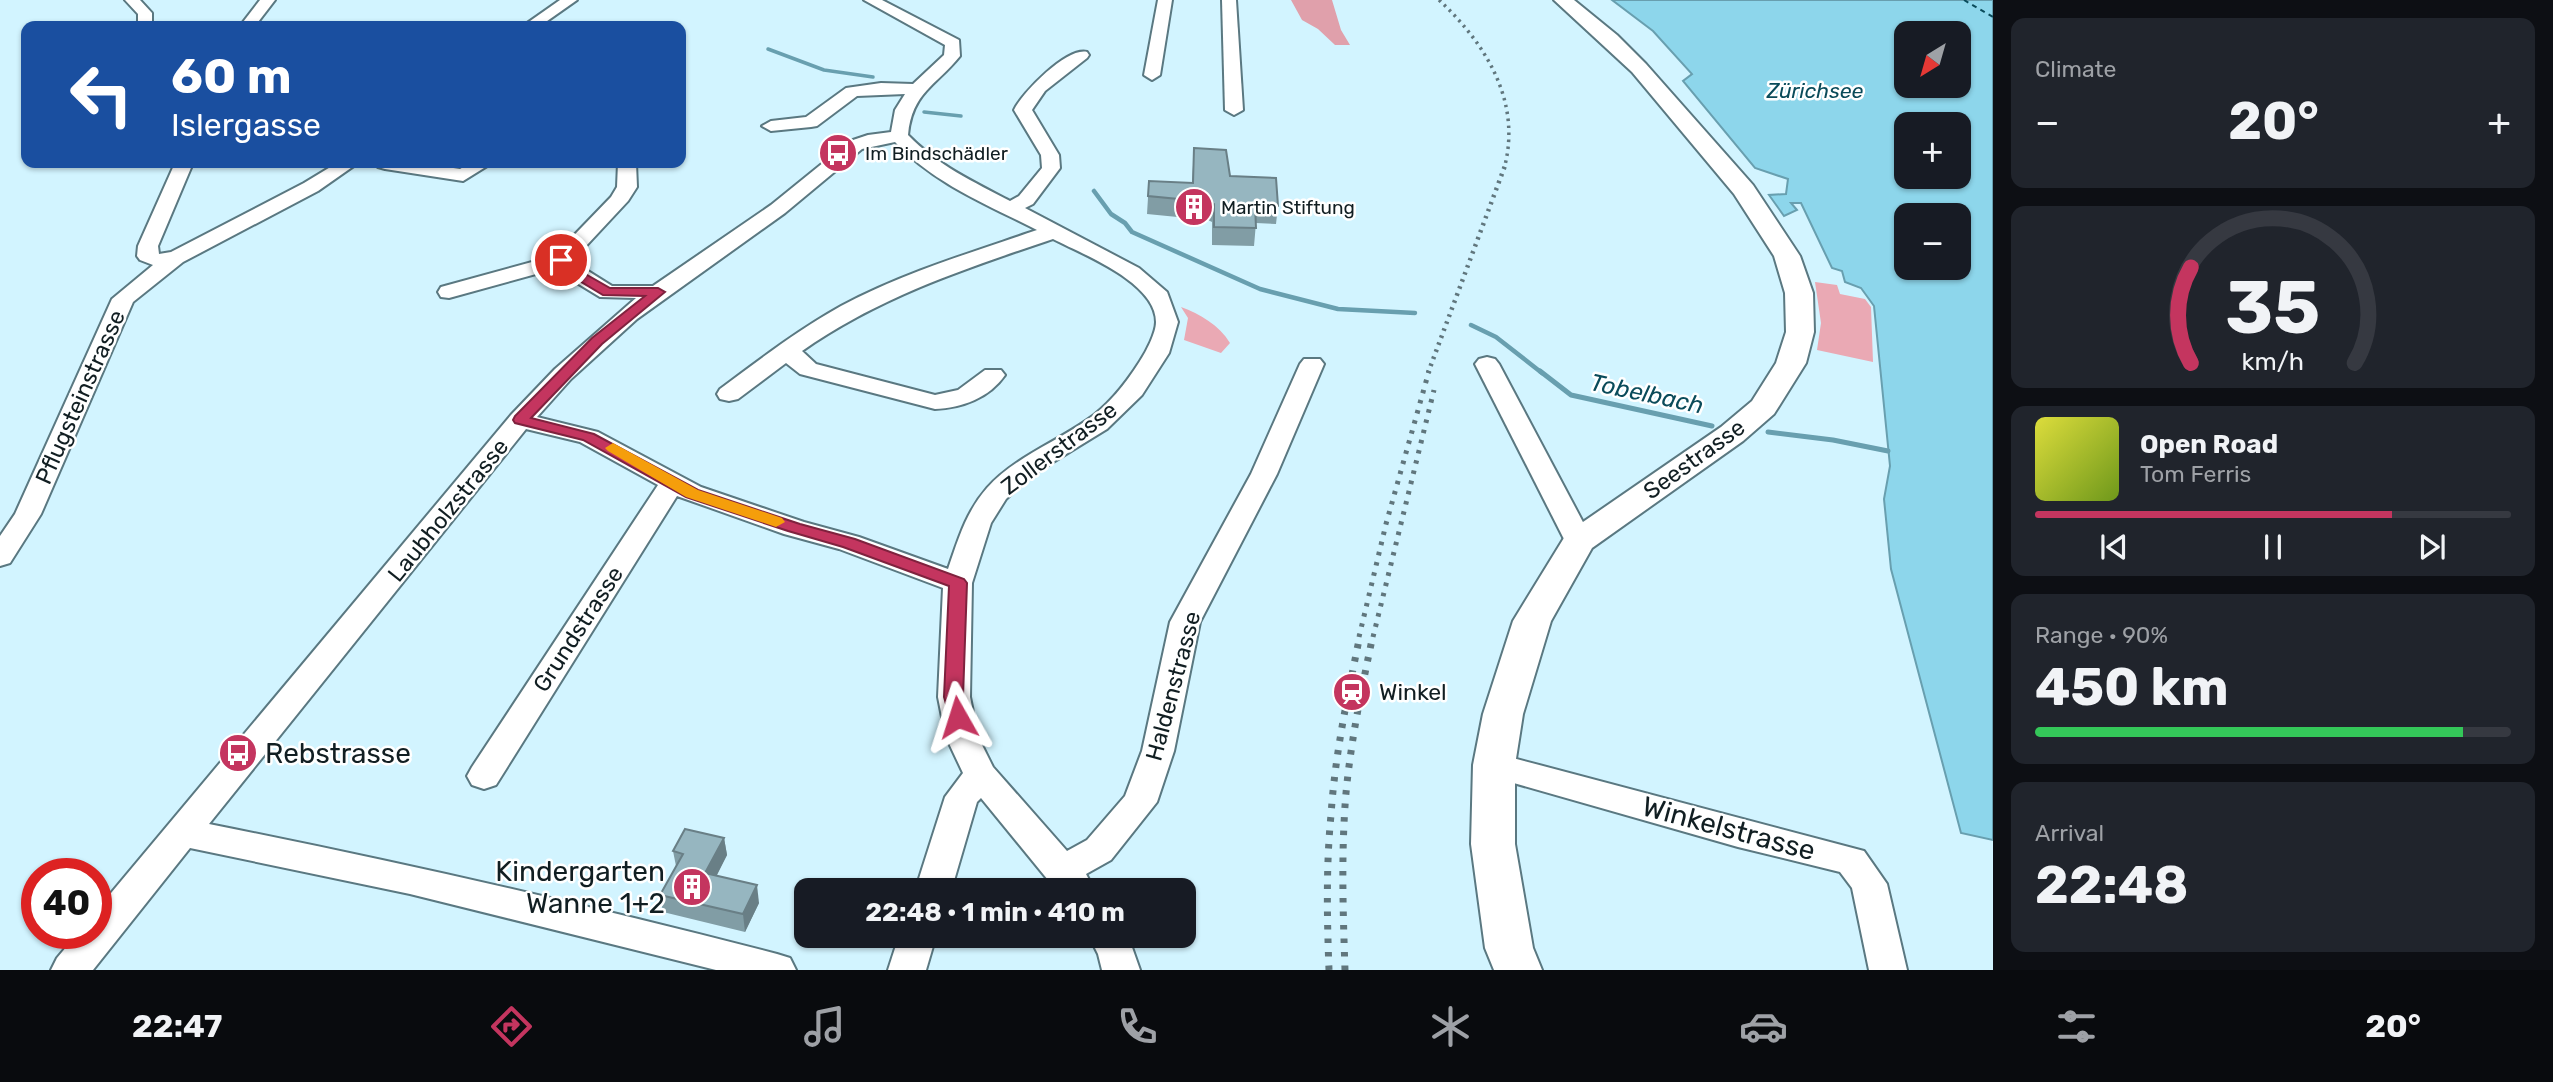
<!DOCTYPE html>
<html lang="en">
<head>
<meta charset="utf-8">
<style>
	:root { --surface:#171b24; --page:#20242c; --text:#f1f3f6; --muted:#9ea1a6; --line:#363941; --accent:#c4355f }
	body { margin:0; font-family:Rubik,sans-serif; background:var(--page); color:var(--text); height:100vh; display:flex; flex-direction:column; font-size:26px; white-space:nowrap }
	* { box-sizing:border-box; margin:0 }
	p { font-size:23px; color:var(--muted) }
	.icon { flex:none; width:38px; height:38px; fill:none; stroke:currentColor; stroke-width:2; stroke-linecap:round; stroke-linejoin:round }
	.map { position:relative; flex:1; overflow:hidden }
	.drawer { display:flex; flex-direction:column; gap:18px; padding:18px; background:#0d0f14; width:560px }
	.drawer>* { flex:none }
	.banner { position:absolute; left:21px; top:21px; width:665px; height:147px; border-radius:14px; box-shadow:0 2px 5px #0004; background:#1a4fa0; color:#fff; overflow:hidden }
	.needle { width:46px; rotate:217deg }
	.fabs { position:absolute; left:1894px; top:21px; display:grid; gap:14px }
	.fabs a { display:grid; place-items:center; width:77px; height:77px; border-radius:14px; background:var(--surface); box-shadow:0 2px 5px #0004; font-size:35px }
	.speed { position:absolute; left:21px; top:858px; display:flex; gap:14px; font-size:35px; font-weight:700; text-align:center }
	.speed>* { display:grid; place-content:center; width:91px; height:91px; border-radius:50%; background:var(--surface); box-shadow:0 2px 5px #0004; line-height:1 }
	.speed .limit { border:10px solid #d22; background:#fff; color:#111 }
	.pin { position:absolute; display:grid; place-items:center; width:60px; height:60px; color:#fff; margin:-30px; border:4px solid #fff; border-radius:50%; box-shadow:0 2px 7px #0007 }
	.me { position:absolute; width:77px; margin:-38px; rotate:354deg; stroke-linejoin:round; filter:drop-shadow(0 0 5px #0008) }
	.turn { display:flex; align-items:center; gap:24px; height:147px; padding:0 35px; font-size:32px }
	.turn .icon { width:91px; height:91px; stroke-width:2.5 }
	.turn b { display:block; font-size:49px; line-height:60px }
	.big { font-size:52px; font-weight:700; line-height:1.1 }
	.drawer .widget { flex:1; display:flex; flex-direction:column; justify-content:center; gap:10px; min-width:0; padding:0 24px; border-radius:14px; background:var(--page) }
	.drawer .dial { align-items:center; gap:0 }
	.dial svg { height:182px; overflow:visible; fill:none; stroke:var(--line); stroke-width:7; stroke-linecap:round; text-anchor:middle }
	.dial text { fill:var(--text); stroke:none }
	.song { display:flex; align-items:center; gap:21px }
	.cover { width:84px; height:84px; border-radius:10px; background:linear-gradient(135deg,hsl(60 70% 55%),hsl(80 70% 35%)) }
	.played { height:7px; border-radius:4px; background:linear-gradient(90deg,var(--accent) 75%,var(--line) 75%) }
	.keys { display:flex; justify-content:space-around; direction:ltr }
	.heat { display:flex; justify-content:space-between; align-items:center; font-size:38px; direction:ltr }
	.charge { height:10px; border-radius:5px; background:linear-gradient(90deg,#34c759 90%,var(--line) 0) }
	.trip { position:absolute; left:794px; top:878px; width:402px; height:70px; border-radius:14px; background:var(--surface); box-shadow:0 2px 5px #0004; font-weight:700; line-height:70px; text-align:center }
	.tab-bar { display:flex; height:112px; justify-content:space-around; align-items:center; background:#090b0e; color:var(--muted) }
	.tab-bar .icon { width:49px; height:49px }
	.tab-bar .selected { color:var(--accent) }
	.tab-bar b { font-size:32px; color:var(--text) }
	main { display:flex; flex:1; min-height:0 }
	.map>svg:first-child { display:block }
</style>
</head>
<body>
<main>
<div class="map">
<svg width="1993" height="970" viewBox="0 0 1993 970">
	<rect width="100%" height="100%" fill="#d2f4ff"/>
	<g fill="#eaa9b4">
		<polygon points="1815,282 1837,285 1840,294 1865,299 1871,307 1873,362 1817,350 1821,323"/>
		<path d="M1181,307C1200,314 1219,325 1230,343L1221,353L1184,340L1188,318Z"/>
	</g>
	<polygon fill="#e0a0ab" points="1291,0 1332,0 1341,30 1350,45 1335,45 1318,29 1302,20"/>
	<path fill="#8dd6eb" stroke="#689faf" stroke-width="2" fill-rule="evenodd" d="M1612,0H1993V840L1961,833L1891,569L1884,499L1890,466L1874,306L1861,288L1845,282L1842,271L1832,268L1801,203H1791L1797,210L1784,216L1769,195L1786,194L1788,179L1755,168L1683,81L1692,74L1653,31ZM1906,33H1958V86H1906ZM1906,124H1958V177H1906ZM1906,215H1958V268H1906Z"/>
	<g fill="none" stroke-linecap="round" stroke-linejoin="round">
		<g stroke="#689faf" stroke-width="3.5">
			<polyline points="768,49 824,70 873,77"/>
			<polyline points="924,112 961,116"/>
		</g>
		<g stroke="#689faf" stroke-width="4.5">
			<polyline points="1094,191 1111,214 1125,223 1132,232 1260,289 1338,309 1415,313"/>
			<polyline points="1471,325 1496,337 1542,373"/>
		</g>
		<g stroke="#689faf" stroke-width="5">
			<polyline points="1540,371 1571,395 1712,426"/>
			<polyline points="1768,432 1833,440 1888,451"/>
		</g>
		<polyline stroke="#0a4b5a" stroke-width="2" stroke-dasharray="5 4.5" stroke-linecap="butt" points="1964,0 1993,17"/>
		<defs>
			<g id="minor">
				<polygon points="125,0 140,0 152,13 152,26 138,26 138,14"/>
				<polygon points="260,0 275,0 255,26 240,26"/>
				<polygon points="560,0 577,0 540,26 523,26"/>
				<path d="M864,0H882L959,40L960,56C936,86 912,92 908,135C937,165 974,182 1010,201L1019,196L1042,168L1041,155L1014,110C1022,93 1067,47 1087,52L1089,55L1087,58L1045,91L1032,110L1059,155L1060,168L1033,204L1025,208L1139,268L1167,292L1178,322L1169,353L1142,395L1107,429L1032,475L1006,499L991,523L972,583L970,697L978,737L993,767L1067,851L1087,840L1125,796L1142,751L1170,622L1251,474L1300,364L1304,359H1320L1324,364L1277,474L1200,622L1174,751L1157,802L1111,860L1086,874L1095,891H1057L981,798L977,802L951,891H915L945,797L963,773L946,737L938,697L943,588L839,549L784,534L677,496L496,785L484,789L472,785L467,776L472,767L658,485L580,442L526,429L209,824C400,862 589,905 777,954L790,958L796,970H716L410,894L190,848L93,970H51L57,958L78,933H96V911L511,415L555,369L636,298L600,297L554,269L449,298L441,297L438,292L441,287L554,256L611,197L617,187L618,163H636L637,187L628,201L572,261L612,286H653L771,205L850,141L868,135L891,132L895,110L905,94L857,96L817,126L811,127L771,131L762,126L771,121L806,117L846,88L881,83L913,84L944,55L945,45ZM895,142C933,183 988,205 1037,230C970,253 903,273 841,306C798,330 759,360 720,389L717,394L720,399L729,401L738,399L786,363L800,374L935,409C962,408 989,398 1005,375L1001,370H985L958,390L935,395L816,364L802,351C879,297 964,269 1053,239C1082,254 1156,282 1156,322C1156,333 1146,352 1140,361C1126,383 1109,405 1087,420C1054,443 1014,458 987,488C966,512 958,540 948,569L859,537L804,522L701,487L598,432L537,417L571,379L637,319L785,213L862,149Z"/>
				<polygon points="1158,0 1172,0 1160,75 1152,80 1144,75"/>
				<polygon points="1222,0 1236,0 1243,110 1234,115 1225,110"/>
				<polygon points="175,163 193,163 158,246 159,254 171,252 304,183 337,163 358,163 318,191 183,262 133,302 41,514 10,563 0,566 0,536 15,514 112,299 153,265 140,260 137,256 138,246"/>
				<polygon points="376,163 420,163 460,169 470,163 492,163 463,181 385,169 378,167"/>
				<polygon points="1487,357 1495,359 1499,364 1593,541 1589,547 1579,550 1569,547 1565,541 1475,364 1479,359"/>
				<polygon points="1494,753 1864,851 1887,884 1907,970 1869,970 1852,888 1840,872 1738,847 1482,774 1478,765 1482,756"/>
				<polygon points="899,936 936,936 926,970 888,970"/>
				<polygon points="1089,936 1128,936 1140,970 1102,970 1098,954"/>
			</g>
			<polygon id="major" points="1554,0 1574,0 1617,35 1646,64 1753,185 1800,256 1813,293 1814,332 1806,363 1774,414 1743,441 1592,548 1551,621 1523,714 1515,765 1515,844 1533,948 1542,970 1494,970 1485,948 1471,844 1473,765 1483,714 1513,621 1567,533 1721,427 1752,401 1776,363 1786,332 1785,293 1774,256 1734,194 1632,72"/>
		</defs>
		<use href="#minor" stroke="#5a7881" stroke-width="4"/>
		<use href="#major" stroke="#5a7881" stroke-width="4"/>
		<use href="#minor" fill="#fff" fill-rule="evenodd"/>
		<use href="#major" fill="#fff" fill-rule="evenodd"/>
		<path stroke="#60767d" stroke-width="3.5" stroke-dasharray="2.5 4.5" stroke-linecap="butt" d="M1439,0C1485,43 1521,100 1505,165"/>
		<polyline stroke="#60767d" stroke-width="4.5" stroke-dasharray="2.5 5" stroke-linecap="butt" points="1428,373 1506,163"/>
		<g stroke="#60767d" stroke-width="5" stroke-dasharray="3.5 7" stroke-linecap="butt">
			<polyline points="1359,637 1386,524 1429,371"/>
			<polyline points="1373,637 1434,390"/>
		</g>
		<g stroke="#60767d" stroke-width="7" stroke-dasharray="4.5 9" stroke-linecap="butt">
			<path d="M1329,970C1327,918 1326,866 1331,815C1335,754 1348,694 1360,635"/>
			<path d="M1345,970C1343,911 1341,852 1346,793C1351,740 1362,687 1373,635"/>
		</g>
	</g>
	<g fill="#819da5">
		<polygon points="1194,148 1230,176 1278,206 1276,224 1256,223 1254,246 1212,245 1212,222 1208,220 1147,214 1149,181 1192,183"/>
		<polygon points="724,838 727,855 716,876 759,903 745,932 663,912 660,895 676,866 673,851"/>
	</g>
	<g fill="#697f86">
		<polygon points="724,838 727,855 709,891 705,873"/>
		<polygon points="757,885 759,903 745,932 743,914"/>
	</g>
	<g fill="#96b6c0" stroke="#697f86" stroke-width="2">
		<polygon points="1194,148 1226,150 1230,176 1276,178 1278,206 1255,205 1256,228 1214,227 1214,204 1210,202 1148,196 1149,181 1193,183"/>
		<polygon points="685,829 724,838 705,873 757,885 743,914 660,895 683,854 673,851"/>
	</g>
	<polygon fill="#c4355f" stroke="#7f223e" stroke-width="2" points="561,256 565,257 568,264 610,288 658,288 665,292 602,344 531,418 594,434 698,490 800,524 855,539 964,579 967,583 963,697 967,717 965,722 951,722 944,697 949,586 843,547 788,531 686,497 583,440 515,423 513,420 515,416 592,338 645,296 603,295 558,268 555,260"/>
	<polygon fill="#f59e0b" points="613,443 698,490 782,518 785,522 776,527 686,497 608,451 605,448"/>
	<defs>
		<symbol id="bus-disc" viewBox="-11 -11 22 22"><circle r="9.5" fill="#c4355f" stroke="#fff"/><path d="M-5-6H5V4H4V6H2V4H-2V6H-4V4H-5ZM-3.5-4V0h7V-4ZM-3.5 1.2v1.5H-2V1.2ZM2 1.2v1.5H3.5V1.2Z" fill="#fff"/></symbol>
		<symbol id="building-disc" viewBox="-11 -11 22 22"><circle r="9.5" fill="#c4355f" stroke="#fff"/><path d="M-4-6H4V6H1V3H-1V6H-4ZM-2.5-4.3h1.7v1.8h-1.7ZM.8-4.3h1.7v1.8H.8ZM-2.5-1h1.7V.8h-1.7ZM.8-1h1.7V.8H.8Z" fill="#fff"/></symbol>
		<symbol id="station-disc" viewBox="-11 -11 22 22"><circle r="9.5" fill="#c4355f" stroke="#fff"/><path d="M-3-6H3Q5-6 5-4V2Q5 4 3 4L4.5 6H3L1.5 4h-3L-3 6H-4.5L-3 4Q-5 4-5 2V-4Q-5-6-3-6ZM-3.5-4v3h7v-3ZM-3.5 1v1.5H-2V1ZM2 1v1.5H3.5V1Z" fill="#fff"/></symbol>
	</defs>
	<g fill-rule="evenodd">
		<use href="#bus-disc" x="816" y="131" width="44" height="44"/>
		<use href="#building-disc" x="1172" y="185" width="44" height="44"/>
		<use href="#station-disc" x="1330" y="670" width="44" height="44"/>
		<use href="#bus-disc" x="216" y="731" width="44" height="44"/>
		<use href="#building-disc" x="670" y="865" width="44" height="44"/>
	</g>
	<g text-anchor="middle" stroke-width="5" stroke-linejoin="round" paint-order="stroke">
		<g font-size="19" fill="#111e22" stroke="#fff" text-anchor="start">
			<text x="865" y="160">Im Bindschädler</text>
			<text x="1221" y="214">Martin Stiftung</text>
		</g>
		<g font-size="21" font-style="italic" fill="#0a4b5a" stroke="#fff">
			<text x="1815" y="98">Zürichsee</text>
		</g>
		<g font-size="23" fill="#111e22" stroke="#fff">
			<text transform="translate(80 397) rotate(-66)" y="8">Pflugsteinstrasse</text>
			<text transform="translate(1059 448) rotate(-37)" y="8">Zollerstrasse</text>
			<text transform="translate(1694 459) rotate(-36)" y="8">Seestrasse</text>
			<text transform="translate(448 510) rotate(-51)" y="8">Laubholzstrasse</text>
			<text transform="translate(578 629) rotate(-57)" y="8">Grundstrasse</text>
			<text transform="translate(1173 686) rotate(-75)" y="8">Haldenstrasse</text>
		</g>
		<g font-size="23" fill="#111e22" stroke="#fff" text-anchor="start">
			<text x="1379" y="700">Winkel</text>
		</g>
		<g font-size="24" font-style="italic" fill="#0a4b5a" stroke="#fff">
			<text transform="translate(1647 394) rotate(12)" y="8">Tobelbach</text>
		</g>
		<g font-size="28" fill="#111e22" stroke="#fff" text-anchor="start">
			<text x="265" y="763">Rebstrasse</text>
			<text x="665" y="881" text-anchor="end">Kindergarten<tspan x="665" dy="32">Wanne 1+2</tspan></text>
		</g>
		<g font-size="28" fill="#111e22" stroke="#fff">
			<text transform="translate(1729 828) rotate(15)" y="10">Winkelstrasse</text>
		</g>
	</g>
</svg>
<div class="fabs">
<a><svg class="needle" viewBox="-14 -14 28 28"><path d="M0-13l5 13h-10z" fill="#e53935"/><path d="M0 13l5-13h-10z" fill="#9ea1a6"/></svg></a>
<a>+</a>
<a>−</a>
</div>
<div class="speed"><div class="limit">40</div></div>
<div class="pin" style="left:561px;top:260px;background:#d93025"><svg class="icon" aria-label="arrive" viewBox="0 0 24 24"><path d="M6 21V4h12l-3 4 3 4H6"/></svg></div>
<svg class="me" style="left:958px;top:717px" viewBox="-20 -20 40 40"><path d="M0-17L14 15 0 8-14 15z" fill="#c4355f" stroke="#fff" stroke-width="4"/></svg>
<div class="trip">22:48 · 1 min · 410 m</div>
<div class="banner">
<div class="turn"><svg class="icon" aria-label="left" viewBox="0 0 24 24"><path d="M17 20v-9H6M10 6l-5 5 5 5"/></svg><div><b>60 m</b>Islergasse</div></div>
</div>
</div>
<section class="drawer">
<div class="widget"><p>Climate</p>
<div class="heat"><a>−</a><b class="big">20°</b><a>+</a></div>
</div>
<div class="widget dial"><svg viewBox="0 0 100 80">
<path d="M14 69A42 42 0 1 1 86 69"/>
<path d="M14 69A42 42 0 0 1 14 27" stroke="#c4355f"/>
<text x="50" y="56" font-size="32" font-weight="700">35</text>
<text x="50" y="72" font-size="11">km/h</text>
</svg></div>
<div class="widget">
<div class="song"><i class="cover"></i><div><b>Open Road</b><p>Tom Ferris</p></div></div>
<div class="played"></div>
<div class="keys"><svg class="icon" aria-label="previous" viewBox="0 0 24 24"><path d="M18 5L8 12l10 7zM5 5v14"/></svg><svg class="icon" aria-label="pause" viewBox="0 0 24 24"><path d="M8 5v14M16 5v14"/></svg><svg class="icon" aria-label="next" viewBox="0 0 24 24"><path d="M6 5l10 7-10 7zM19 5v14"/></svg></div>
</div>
<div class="widget"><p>Range · 90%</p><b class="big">450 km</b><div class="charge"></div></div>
<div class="widget"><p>Arrival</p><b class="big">22:48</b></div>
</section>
</main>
<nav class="tab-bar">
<b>22:47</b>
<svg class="icon selected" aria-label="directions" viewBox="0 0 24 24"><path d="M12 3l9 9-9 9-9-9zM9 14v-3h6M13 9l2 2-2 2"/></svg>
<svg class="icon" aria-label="music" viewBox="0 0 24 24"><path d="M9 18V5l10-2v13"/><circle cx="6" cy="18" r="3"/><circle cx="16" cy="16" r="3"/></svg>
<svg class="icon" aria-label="phone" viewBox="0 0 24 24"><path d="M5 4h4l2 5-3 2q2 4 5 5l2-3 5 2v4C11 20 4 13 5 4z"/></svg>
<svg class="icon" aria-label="climate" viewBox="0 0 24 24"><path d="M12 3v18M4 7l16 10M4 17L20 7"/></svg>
<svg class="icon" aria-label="car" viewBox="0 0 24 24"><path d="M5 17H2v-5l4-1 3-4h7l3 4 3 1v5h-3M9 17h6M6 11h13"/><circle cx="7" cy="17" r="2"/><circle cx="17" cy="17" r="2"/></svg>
<svg class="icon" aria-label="filters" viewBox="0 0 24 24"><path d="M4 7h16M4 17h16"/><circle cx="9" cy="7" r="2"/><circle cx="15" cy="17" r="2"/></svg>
<b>20°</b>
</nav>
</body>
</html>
